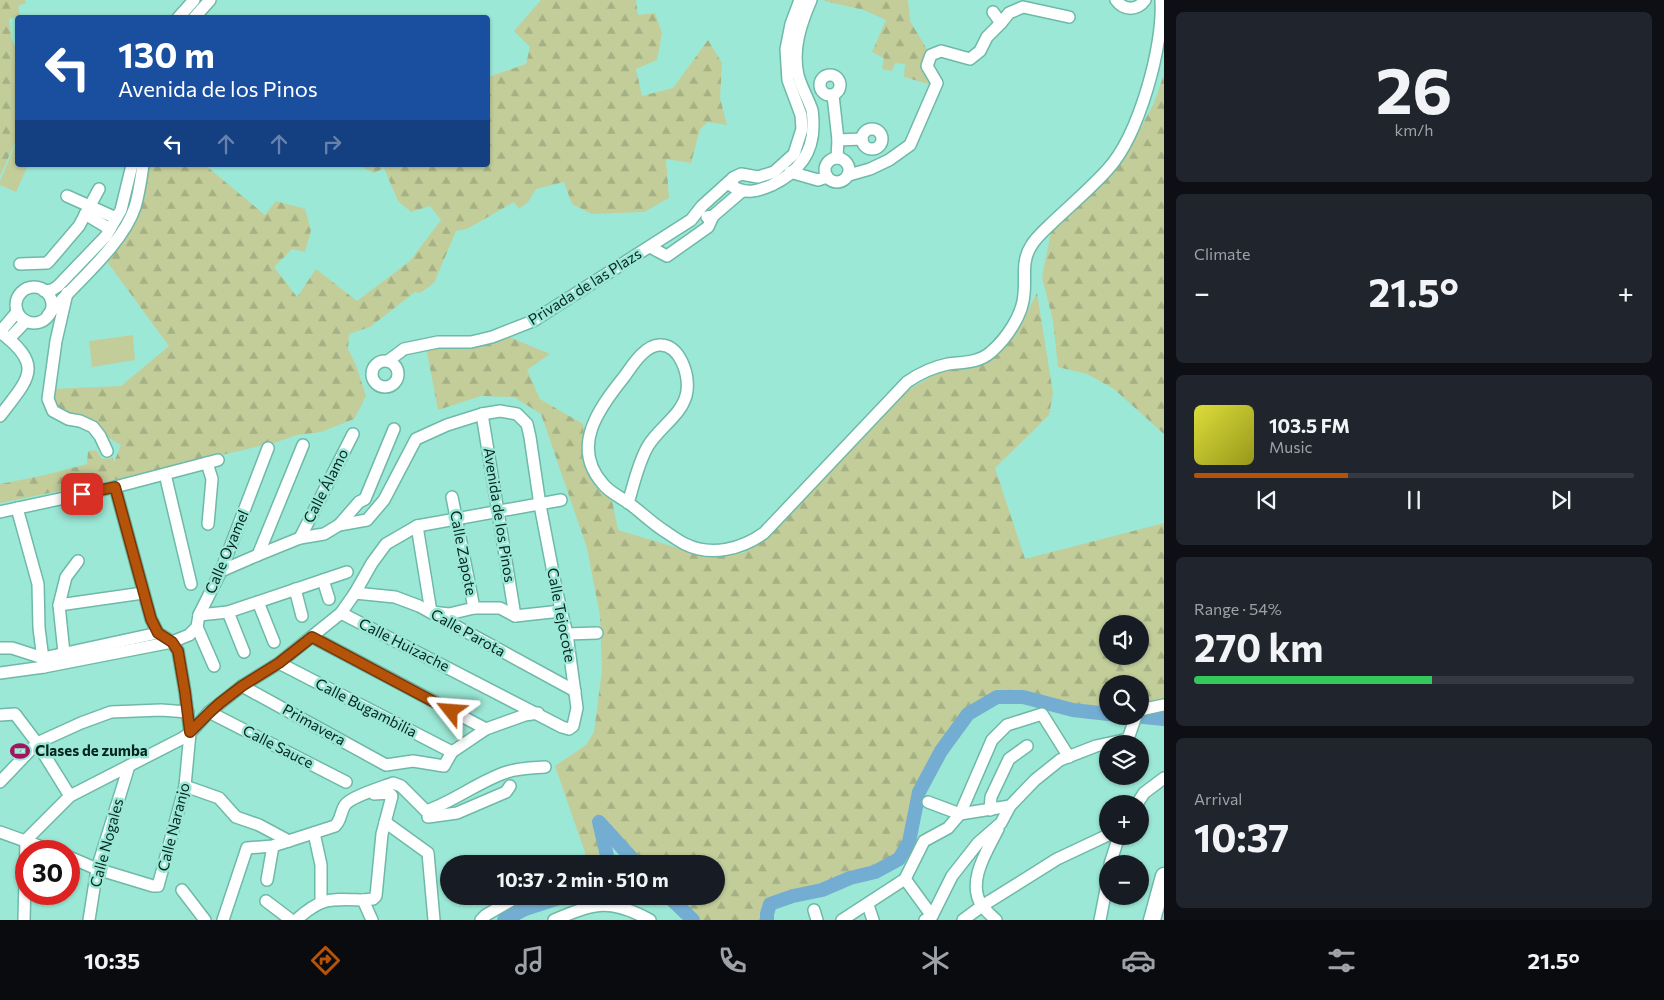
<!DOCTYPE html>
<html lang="en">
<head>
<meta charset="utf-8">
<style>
	:root { --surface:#171b24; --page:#20242c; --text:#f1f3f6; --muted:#9ea1a6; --line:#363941; --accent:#b45309 }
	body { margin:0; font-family:Commissioner,sans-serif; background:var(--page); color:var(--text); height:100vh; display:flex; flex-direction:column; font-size:19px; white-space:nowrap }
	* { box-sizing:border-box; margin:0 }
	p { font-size:16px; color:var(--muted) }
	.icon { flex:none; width:28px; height:28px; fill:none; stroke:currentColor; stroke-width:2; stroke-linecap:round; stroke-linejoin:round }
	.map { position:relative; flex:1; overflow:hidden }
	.drawer { display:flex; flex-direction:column; gap:12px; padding:12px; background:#0d0f14; width:500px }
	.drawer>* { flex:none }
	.banner { position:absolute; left:15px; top:15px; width:475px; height:152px; border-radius:5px; box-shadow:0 1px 4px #0004; background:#1a4fa0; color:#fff; overflow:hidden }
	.fabs { position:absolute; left:1099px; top:615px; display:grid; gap:10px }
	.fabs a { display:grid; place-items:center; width:50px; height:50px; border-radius:50%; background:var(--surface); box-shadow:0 1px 4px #0004; font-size:25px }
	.speed { position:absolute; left:15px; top:840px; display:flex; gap:10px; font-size:25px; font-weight:700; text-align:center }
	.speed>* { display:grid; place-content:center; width:65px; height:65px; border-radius:50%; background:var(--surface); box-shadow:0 1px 4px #0004; line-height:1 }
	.speed .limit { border:8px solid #d22; background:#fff; color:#111 }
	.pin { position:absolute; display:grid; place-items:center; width:42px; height:42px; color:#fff; margin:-21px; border-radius:10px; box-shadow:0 2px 8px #0006 }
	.me { position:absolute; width:55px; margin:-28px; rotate:298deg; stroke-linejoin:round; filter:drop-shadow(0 0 4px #0008) }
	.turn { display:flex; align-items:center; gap:18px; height:105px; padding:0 20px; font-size:22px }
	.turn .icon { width:65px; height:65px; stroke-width:2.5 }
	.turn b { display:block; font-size:35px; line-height:42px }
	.lanes { display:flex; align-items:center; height:48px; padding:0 20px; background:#0003; justify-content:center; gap:25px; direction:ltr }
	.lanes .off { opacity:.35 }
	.big { font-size:38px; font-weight:700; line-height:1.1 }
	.drawer .tile { flex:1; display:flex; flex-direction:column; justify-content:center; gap:8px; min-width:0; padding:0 18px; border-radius:8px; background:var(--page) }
	.drawer .dial { align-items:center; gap:0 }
	.dial b { font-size:65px; line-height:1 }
	.song { display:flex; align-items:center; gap:15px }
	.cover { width:60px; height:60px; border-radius:8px; background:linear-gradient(135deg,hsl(60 70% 55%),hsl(60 70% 35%)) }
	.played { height:5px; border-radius:2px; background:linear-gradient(90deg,var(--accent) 35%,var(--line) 35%) }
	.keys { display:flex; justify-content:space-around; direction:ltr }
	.heat { display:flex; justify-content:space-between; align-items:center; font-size:28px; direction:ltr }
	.charge { height:8px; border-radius:4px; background:linear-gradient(90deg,#34c759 54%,var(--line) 0) }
	.trip { position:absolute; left:440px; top:855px; width:285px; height:50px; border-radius:25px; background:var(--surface); box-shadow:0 1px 4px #0004; font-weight:700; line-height:50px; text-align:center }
	.tab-bar { display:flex; height:80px; justify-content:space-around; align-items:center; background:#090b0e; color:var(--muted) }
	.tab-bar .icon { width:35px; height:35px }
	.tab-bar .selected { color:var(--accent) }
	.tab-bar b { font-size:22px; color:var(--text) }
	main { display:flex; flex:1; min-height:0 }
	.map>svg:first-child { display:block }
</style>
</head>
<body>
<main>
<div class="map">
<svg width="1164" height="920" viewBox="0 0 1164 920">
	<defs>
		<pattern id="forest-firs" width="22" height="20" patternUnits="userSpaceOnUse" patternTransform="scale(1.25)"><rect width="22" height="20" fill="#c2cd9a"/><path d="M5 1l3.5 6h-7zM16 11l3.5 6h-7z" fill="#a5b084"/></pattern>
	</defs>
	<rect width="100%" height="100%" fill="#9ce8d6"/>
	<g fill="url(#forest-firs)" fill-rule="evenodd">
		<polygon points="0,0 25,0 26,3 18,6 20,16 9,19 12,40 17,50 17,139 0,176"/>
		<polygon points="541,0 636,0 638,15 655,13 662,33 657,60 636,69 642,96 673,88 708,40 722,63 720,98 727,125 708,122 700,129 691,163 666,159 669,198 644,212 592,214 572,204 564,182 536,189 528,202 519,209 514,202 467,229 456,231 434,283 420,293 415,292 370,327 349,334 348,349 356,365 366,396 354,419 321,432 297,435 277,442 109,481 0,503 0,484 45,475 87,464 88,451 96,450 102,459 113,458 114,462 121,445 109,438 98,424 54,407 53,389 121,386 169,346 105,259 134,220 147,165 205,165 265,215 276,201 305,209 311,230 305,252 292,249 274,267 297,297 316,269 357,301 410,261 441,220 430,206 411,212 398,201 384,168 374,173 357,165 488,165 488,77 526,64 530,47 514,31"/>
		<polygon points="825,0 908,0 910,21 928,51 932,85 904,77 905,64 895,63 892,71 882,69 884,58 872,52 886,20 864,10 824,1"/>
		<polygon points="1164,74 1164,434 1114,389 1087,374 1058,367 1053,321 1042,277 1051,232 1069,213 1097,189 1123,161 1154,103"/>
		<path d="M1037,293L1053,393L1049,415L995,468L1025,559L1164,523V719L1134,716H1140V684H1108L1107,714L1073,710L1023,697H997L968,714L941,751L919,792L909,842L897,860L875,872L850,878L822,890L793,896L771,904L767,914V920H693L668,896H716V864H637L600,823L609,864H589L555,766L586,745L594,732L602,670L600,616L587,548L541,414L514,397L481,396L438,410L426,347L507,336L550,354L527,370L540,399L583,424L586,464L612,500L618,530L704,556L744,553L905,392L937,373L980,365L1017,332ZM1108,624H1140V656H1108Z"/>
	</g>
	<g fill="#c2cd9a">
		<polygon points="17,141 18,165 28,165 16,192 0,185 0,181"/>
		<polygon points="133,335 135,360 92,367 89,341"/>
	</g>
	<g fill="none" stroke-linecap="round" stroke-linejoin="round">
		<g stroke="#74add2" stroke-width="14">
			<polyline points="1134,716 1164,719"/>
			<polyline points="609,864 599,822 637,864"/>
			<polyline points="668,896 693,920"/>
			<polyline points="504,920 525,909 565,896"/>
			<polyline points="767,920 767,914 770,904 793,896 822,890 850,878 875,872 899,859 909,842 919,792 941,751 968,714 997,697 1023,697 1073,710 1108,714"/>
		</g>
		<defs>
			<g id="minor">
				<path d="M1116,0C1124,11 1137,11 1145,0"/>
				<polyline points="178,18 194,0"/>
				<polyline points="194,18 210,0"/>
				<polyline points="1001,23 1009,13 1023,7 1069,17"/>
				<circle cx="830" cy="85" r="10"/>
				<polyline points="833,95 838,140 837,158"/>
				<circle cx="872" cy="139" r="10"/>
				<polyline points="838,140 862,139"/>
				<circle cx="837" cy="170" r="12"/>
				<polyline points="790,172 818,180 827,177"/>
				<polyline points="849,175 870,169 889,160 910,145 937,83 927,66 931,55 941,51 970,59 980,51 987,37 1001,23 993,12"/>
				<path d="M733,178L732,186C746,195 758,191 772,185C797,173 813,154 813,126C813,121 813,115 812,110C808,98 801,87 798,75C792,49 801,23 811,0"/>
				<polyline points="67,196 116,218"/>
				<polyline points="85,214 110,229"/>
				<polyline points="707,217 713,216 741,192"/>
				<polyline points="650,247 667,256 708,227 713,216"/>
				<polyline points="20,264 47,263 50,260 79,226 99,189"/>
				<circle cx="34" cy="305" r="18"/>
				<polyline points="44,291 52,290 58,286 106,236 121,210 132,165"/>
				<polyline points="67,293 56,341 48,399 53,411 68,419 80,421 93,427 100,436 107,451"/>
				<path d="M48,315C75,283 122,246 135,207C139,194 141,179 143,165"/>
				<path d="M0,332C45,366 29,378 0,416"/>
				<polyline points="0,332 17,312"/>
				<polyline points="9,339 26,321"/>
				<circle cx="385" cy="374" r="13"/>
				<polyline points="388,361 404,349 438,342 471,342 492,337 533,321 691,220 702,206 733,178 741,174 758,177 774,172 794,154 802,129 801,115 788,80 786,49 791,24 800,0"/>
				<polyline points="482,414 515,616"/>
				<polyline points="207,463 212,479 208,524"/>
				<polyline points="165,474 191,584"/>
				<polyline points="452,497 474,608"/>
				<path d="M628,503C634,484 638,463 648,446C659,427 684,414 687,391C689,374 680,344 659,345C644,346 632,366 624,377C599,408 570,447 603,484C610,493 621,497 630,504C642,513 653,524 666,532C672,536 679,541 685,544C711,557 742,549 764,533L907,382C920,373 933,367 948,364C963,362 979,363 991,352C1006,339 1023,315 1024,294C1026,277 1021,262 1031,246C1036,237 1046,229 1054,221C1072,204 1092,187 1108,169C1139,135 1164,45 1161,0"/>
				<polyline points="17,508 38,584 39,628 44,667"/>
				<polyline points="0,512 115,487 218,460"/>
				<polyline points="339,525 359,502 365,499 394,429"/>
				<polyline points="417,526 431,612 449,614 474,608 500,608 515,616 561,611"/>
				<polyline points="300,538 353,434"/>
				<polyline points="258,555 303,445"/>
				<polyline points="221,571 258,555 300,538 324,534 339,525 367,520 384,500 416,439 447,425 482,414 500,411 517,414 527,424 530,437 540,505 557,593 567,634 577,708 573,726 569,729 562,727 341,613"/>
				<polyline points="323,580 329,599"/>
				<polyline points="295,589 302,616"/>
				<polyline points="355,593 395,597 419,606 575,691"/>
				<polyline points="258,602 274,642"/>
				<polyline points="59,605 143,593"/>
				<polyline points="228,612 244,652"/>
				<polyline points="199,615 228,612 347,572"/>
				<polyline points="197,627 214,666"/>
				<polyline points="567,634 597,633"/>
				<polyline points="312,637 486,729"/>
				<polyline points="0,648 12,648 43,658 158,633"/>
				<polyline points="64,653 59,605 66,577 78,561"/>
				<polyline points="279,663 452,752"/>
				<polyline points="0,673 44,667 172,642 189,635 197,627 199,615 221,571 268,448"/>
				<polyline points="242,686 386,765 413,761 444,766 452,752 486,729 525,715 538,713"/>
				<polyline points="1140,710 1164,705"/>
				<polyline points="209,712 346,782"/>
				<polyline points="0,715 15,714 37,743 70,796"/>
				<polyline points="0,782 37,743 81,723 111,712 161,710 188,712"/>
				<polyline points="185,786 219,798 236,817 259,825 289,841"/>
				<polyline points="928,802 960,814 1010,806"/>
				<polyline points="1137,804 1144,793 1164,778"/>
				<polyline points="990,810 991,797 1009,759 1027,746"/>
				<polyline points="428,817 457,813 506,792 510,786"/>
				<polyline points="385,822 428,853 434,920"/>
				<polyline points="0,832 53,851"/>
				<polyline points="314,833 321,865 321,901"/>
				<polyline points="69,857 97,869 153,886 158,886 185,786 190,733 185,692 178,651 172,642 158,633 151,619 115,487"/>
				<polyline points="1110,864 1119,836"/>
				<polyline points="905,879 932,916"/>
				<polyline points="267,880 273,846"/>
				<polyline points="182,890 205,920"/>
				<polyline points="363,900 373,899 376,896 382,834 392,796 389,793 374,794"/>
				<polyline points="266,901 291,920"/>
				<polyline points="868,905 873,920"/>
				<polyline points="814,910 817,920"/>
				<polyline points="24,920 26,840 70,796 181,739 190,733 209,712 242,686 279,663 341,613 355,593 372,563 386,544 417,526 561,500"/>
				<polyline points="89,920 97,869 129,766"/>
				<path d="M223,920L247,848L273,846L335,826C342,819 340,812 345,805C350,797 383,787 393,783L401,786L426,811C455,801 479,781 507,772C519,768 533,768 545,767"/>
				<path d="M296,920C322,897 329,899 363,900L372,920"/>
				<polyline points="481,920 486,915 519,896"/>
				<path d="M554,920C595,903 609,898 650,920"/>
				<polyline points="842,920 905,879 924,841 948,828 960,814 992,740 1007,725 1042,714 1069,757"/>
				<polyline points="925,920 932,916 952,876 978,843 1001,823 1010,806 1035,780 1060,760 1096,746 1128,739 1136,716"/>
				<polyline points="963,920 982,906 1057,859 1108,835"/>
				<path d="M996,920C992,916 986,911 982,906C966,882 987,851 998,829"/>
				<polyline points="1100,920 1108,879"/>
			</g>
			<polyline id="highway" points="1152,920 1164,876"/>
		</defs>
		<use href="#minor" stroke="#6eb9a8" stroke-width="14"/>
		<use href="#highway" stroke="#6eb9a8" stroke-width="19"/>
		<use href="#minor" stroke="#fff" stroke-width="11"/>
		<use href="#highway" stroke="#fff" stroke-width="16"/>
	</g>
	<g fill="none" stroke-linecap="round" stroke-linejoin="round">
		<defs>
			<polyline id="route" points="82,494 115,487 151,619 158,633 172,642 178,651 185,692 190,732 210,712 220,703 242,686 279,663 312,637 451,711"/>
		</defs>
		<use href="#route" stroke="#753606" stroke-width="12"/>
		<use href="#route" stroke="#b45309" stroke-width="9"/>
	</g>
	<defs>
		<symbol id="stadium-bare" viewBox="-9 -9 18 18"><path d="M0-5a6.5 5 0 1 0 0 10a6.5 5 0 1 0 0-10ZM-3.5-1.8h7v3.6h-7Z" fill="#a2145b" stroke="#9ce8d6" stroke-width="2.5" paint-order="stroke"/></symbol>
	</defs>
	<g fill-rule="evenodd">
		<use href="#stadium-bare" x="6" y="737" width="28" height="28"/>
	</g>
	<g text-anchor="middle" stroke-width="5" stroke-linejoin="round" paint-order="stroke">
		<g font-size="15" fill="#04251f" stroke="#9ce8d6">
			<text transform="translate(585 287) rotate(-32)" y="5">Privada de las Plazs</text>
			<text transform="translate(326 486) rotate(-63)" y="5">Calle Álamo</text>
			<text transform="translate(499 515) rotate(81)" y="5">Avenida de los Pinos</text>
			<text transform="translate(227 552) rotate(-67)" y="5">Calle Oyamel</text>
			<text transform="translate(463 553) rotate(79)" y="5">Calle Zapote</text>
			<text transform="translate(561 615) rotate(79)" y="5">Calle Tejocote</text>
			<text transform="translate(468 633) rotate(29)" y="5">Calle Parota</text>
			<text transform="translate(404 645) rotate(27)" y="5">Calle Huizache</text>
			<text transform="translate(366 708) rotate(27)" y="5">Calle Bugambilia</text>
			<text transform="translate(314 725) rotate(29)" y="5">Primavera</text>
			<text transform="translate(278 747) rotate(27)" y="5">Calle Sauce</text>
			<text transform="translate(174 827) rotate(-76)" y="5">Calle Naranjo</text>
			<text transform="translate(107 843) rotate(-75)" y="5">Calle Nogales</text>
		</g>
		<g font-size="15" font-weight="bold" fill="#04251f" stroke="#9ce8d6" text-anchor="start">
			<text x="35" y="756">Clases de zumba</text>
		</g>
	</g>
</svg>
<div class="fabs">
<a><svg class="icon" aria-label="sound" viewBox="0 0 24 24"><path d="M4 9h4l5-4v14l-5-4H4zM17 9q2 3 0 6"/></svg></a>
<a><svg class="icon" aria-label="search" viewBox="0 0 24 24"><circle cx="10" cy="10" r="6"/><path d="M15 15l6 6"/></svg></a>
<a><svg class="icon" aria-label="layers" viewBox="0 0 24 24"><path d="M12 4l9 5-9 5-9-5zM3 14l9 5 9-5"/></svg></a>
<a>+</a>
<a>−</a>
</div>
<div class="speed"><div class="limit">30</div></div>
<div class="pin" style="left:82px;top:494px;background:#d93025"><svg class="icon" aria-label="arrive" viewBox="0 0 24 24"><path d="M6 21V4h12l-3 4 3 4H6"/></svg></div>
<svg class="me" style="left:451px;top:711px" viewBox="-20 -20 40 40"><path d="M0-17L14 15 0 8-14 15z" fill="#b45309" stroke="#fff" stroke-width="4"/></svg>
<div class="trip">10:37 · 2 min · 510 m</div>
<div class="banner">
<div class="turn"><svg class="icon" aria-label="left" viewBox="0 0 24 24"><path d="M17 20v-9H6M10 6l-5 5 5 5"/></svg><div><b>130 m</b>Avenida de los Pinos</div></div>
<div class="lanes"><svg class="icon" aria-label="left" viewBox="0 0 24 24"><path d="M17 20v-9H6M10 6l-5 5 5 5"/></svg><svg class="icon off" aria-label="ahead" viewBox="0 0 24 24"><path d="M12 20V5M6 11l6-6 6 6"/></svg><svg class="icon off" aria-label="ahead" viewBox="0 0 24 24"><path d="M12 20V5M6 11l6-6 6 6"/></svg><svg class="icon off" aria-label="right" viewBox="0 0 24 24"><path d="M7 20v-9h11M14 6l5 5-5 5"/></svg></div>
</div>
</div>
<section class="drawer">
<div class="tile dial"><b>26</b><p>km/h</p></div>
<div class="tile"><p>Climate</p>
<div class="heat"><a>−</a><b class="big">21.5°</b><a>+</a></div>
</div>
<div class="tile">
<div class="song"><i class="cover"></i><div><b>103.5 FM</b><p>Music</p></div></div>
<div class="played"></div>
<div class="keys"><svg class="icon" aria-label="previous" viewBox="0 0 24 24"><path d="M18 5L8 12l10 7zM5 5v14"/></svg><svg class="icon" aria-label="pause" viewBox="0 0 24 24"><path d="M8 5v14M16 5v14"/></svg><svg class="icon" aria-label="next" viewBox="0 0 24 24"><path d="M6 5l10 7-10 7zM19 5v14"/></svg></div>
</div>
<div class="tile"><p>Range · 54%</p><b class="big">270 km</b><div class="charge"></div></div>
<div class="tile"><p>Arrival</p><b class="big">10:37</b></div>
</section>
</main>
<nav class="tab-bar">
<b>10:35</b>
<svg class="icon selected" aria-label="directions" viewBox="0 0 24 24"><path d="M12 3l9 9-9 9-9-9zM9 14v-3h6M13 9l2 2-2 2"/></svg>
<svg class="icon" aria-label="music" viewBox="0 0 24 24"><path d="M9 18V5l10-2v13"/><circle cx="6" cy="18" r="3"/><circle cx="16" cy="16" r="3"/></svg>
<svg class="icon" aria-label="phone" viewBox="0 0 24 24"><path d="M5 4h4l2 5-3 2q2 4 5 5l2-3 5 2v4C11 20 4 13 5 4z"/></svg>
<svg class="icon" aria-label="climate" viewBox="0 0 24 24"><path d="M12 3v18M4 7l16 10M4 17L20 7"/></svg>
<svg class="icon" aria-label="car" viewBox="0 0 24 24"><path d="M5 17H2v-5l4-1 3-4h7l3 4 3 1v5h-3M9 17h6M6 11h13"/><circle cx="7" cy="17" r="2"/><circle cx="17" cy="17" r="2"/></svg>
<svg class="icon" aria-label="filters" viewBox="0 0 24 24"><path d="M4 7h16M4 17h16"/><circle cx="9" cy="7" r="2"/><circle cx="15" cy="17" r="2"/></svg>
<b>21.5°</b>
</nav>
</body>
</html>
